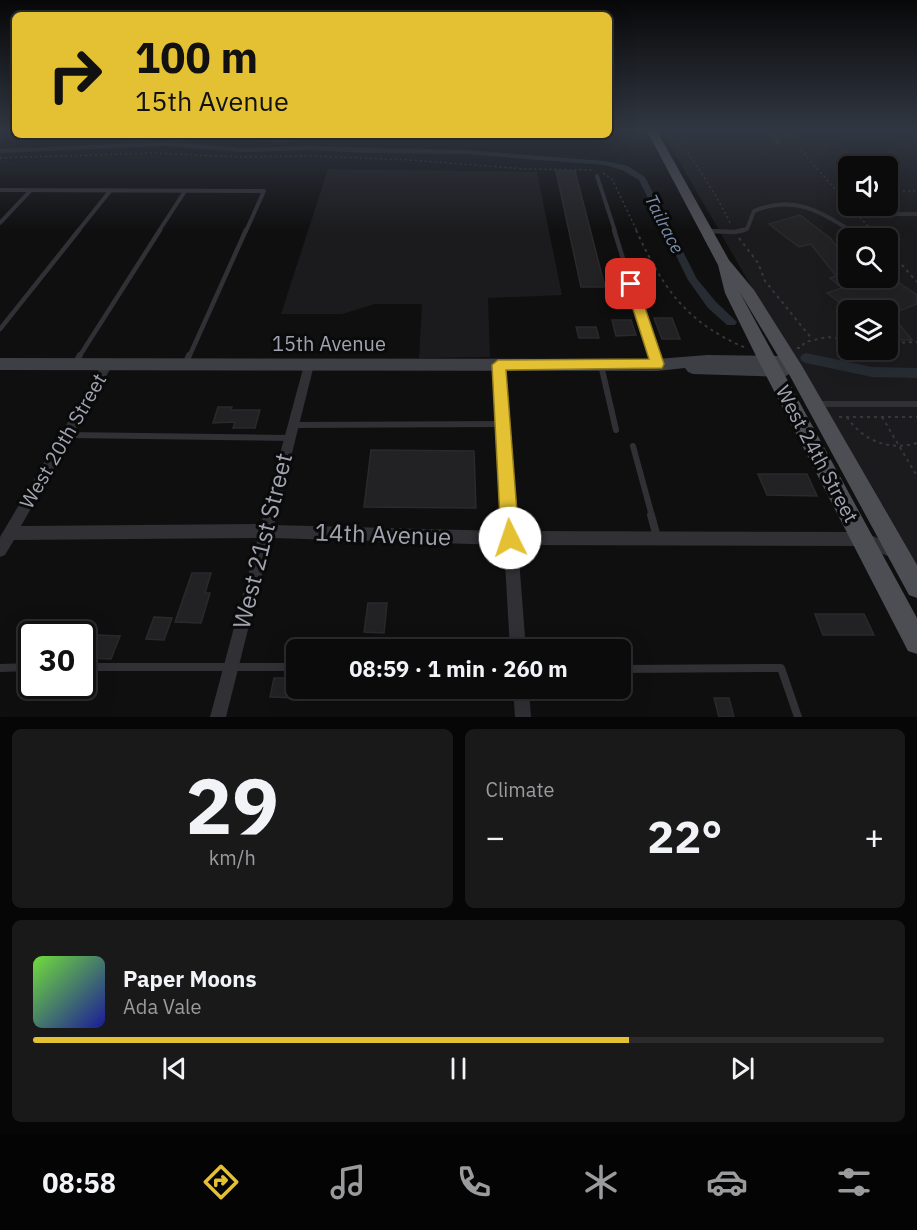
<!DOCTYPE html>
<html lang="en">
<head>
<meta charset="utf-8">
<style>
	:root { --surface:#0b0b0c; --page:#19191a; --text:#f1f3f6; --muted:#9a9b9d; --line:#2b2b2d; --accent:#e4c133 }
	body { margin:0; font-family:"IBM Plex Sans",sans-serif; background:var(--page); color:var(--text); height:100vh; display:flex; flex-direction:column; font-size:22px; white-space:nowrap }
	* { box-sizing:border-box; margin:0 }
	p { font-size:20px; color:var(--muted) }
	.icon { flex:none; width:33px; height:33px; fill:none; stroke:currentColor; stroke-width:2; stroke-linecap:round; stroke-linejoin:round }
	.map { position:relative; height:717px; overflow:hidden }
	.drawer { display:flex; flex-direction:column; gap:12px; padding:12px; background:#060607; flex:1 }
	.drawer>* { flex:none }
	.banner { position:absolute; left:12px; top:12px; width:600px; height:126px; border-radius:9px; box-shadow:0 6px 24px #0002,0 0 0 2px var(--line); background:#e4c133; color:#111; overflow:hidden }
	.fabs { position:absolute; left:838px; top:156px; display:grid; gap:12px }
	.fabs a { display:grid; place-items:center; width:60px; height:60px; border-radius:9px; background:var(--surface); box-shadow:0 6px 24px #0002,0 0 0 2px var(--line); font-size:30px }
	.speed { position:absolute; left:18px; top:621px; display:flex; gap:12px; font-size:30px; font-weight:700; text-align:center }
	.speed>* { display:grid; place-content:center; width:78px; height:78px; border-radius:50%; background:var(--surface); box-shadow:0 6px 24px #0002,0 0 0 2px var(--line); line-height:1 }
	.speed .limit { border:3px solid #111; border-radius:9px; background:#fff; color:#111 }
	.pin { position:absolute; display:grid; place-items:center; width:51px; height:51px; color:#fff; margin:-26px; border-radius:12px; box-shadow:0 3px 9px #0006 }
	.me { position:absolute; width:66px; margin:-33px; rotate:356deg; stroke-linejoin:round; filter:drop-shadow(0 0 4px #0008) }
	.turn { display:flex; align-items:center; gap:21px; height:126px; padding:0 24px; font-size:27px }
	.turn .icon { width:78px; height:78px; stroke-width:2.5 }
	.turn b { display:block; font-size:42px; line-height:51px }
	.big { font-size:45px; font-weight:800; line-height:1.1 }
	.drawer .card { flex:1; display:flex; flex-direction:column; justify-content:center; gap:9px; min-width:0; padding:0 21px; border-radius:9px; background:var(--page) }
	.drawer .dial { align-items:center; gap:0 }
	.dial b { font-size:78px; line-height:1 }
	.song { display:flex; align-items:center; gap:18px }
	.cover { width:72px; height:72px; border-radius:9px; background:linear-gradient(135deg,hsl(100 70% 55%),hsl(240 70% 35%)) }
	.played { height:6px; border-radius:3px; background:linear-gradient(90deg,var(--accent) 70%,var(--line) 70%) }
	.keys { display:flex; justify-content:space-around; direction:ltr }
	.heat { display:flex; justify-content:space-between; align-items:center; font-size:33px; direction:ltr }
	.drawer .tiles { flex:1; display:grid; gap:12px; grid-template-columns:1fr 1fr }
	.card:last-child { grid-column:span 2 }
	.trip { position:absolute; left:286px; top:639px; width:345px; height:60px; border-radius:9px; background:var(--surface); box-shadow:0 6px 24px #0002,0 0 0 2px var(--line); font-weight:800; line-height:60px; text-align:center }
	.dock { display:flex; height:96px; justify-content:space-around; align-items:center; background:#040405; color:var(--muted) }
	.dock .icon { width:42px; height:42px }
	.dock .on { color:var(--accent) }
	.dock b { font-size:27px; color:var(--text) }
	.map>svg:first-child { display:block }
</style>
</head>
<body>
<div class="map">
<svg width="917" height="717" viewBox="0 0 917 717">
	<rect width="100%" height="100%" fill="#0f0f10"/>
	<g fill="#1b1b1d" fill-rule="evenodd">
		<polygon points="0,131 15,131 15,135 292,135 289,142 189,137 0,139"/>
		<path d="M662,131H917V567L744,274ZM849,166H888V206H849ZM849,238H888V278H849ZM849,310H888V350H849Z"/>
		<polygon points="328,169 537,172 562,295 488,298 490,357 419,358 422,304 375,304 342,314 281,314"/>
	</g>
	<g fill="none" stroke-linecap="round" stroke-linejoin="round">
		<g fill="#272c33" fill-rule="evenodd">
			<polygon points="165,142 244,148 310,146 464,150 605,161 628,166 645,177 697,279 716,302 737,322 735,325 727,325 708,308 688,280 639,180 622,170 605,165 464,154 368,153 310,150 244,152 165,146 0,153 0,149"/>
			<polygon points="806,353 872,367 917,368 917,378 872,377 806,363 802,361 800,358 802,355"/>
		</g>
	</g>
	<g fill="#222224" stroke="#2a292c" stroke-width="1.5">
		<polygon points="556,171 575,171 605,287 581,287"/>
		<polygon points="800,215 830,238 849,262 849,278 892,278 917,295 917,304 891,314 912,340 888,340 888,310 861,310 857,305 847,308 827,293 842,288 830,278 836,276 811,244 799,247 769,224"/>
		<polygon points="654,318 672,318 680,339 662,339"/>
		<polygon points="612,320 631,320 636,335 616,336"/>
		<polygon points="576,327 596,327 599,338 579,338"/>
		<polygon points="218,407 232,407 231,410 260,410 255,428 233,428 235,422 213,423"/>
		<polygon points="371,450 474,451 476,508 364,507"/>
		<polygon points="758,474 807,474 817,496 767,495"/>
		<polygon points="192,573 211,573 205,593 210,593 201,623 175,622"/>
		<polygon points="368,603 387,603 384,633 364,632"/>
		<polygon points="815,614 864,614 874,635 823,635"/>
		<polygon points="154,617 172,618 164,640 146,639"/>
		<polygon points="97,635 120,636 111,659 88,658"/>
		<polygon points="274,678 297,678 297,688 303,688 301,698 270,697"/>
		<polygon points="714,698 729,698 734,717 719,717"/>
	</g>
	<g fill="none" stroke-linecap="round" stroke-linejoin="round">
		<g stroke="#36373c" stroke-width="1.5" stroke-dasharray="2 3" stroke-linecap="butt">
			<path d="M675,131C693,163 716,192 731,225"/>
			<polyline points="784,131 872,231"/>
			<polyline points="0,158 155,153 238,157 310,156 410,160 526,169 592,170"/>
			<polyline points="603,173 612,179 637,231"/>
			<polyline points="836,191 849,191"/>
			<polyline points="888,191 917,191"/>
		</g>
		<g stroke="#36373c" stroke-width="2" stroke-dasharray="3 4" stroke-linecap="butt">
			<path d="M636,230C663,288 685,322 746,348"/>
			<polyline points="871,230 878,238"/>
			<polyline points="739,238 758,263 765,281 812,339"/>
			<polyline points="888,249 917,282"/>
			<polyline points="888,343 917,342"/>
			<polyline points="797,348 801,348 805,342 827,337 849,339"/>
			<polyline points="839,417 917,417"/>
			<path d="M847,417C863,441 889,451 917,443"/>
			<polyline points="882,417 917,476"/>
		</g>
		<g stroke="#303035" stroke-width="4">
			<polyline points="772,131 779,144"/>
			<polyline points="597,176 615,231"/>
			<polyline points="0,190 264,191 246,231"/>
			<polyline points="0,223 31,190"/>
			<polyline points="78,231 110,191"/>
			<polyline points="159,231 185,191"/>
			<polyline points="708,231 715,231"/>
			<path d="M738,231L747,229L754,211C792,195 819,210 851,231"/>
		</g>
		<g stroke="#303035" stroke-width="4.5">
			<polyline points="614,230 654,357"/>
			<polyline points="849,230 861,238"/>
			<polyline points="708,231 735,232 744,230"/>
			<polyline points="0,329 79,230"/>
			<polyline points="79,357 160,230"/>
			<polyline points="189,357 246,230"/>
		</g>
		<g stroke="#303035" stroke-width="6">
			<polyline points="654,355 657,365"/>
			<polyline points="76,362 80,355"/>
			<polyline points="185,365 189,355"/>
			<polyline points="601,365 616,430"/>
			<polyline points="819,404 917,404"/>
			<polyline points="294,425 503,424"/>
			<polyline points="68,435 289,438"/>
			<polyline points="633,446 652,516"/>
		</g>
		<g stroke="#303035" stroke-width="8">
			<polyline points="651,515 657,537"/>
			<polyline points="82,667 297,667"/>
			<polyline points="0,668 32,667"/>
			<polyline points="621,669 781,668 798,717"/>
		</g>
		<g fill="#303035" fill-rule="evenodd">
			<rect x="875" y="212" width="42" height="4"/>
			<polygon points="108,360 112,361 113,364 21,526 261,524 304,365 305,362 313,362 314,365 274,525 503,531 494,365 495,362 503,362 504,365 517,531 863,532 900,547 902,552 900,557 895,559 863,546 518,545 526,650 510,650 504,545 271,538 226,717 210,717 258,538 14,540 5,555 0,557 0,537 104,361"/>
			<polygon points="513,688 529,688 531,717 515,717"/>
		</g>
		<polygon fill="#3e3f45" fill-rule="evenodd" points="707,355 790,356 795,358 798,362 795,366 789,368 791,371 788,375 783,377 693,374 688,372 685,368 657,371 0,370 0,358 657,359"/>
		<polygon fill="#4d4d54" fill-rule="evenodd" points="647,131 657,131 729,260 754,290 802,366 917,565 917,598 909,595 790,376 739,291 917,618 917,654 908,651 758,360 725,293 718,265"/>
	</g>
	<linearGradient id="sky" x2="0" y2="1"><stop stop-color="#080809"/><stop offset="0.56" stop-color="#313742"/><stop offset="1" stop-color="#313742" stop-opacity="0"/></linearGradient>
	<rect width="917" height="232" fill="url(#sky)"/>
	<polygon fill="#e4c133" stroke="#947d21" stroke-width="1.5" points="631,280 637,284 664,364 662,368 506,370 519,538 516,544 510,547 504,544 501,538 492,365 498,360 649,359 625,284"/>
	<g text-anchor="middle" stroke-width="6" stroke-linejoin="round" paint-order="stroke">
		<g font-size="18" font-style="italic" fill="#798daa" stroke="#0a0a0b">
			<text transform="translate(664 224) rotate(63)" y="6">Tailrace</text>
		</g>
		<g font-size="20" fill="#a1a4b0" stroke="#0a0a0b">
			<text x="329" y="351">15th Avenue</text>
			<text transform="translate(63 441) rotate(-60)" y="7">West 20th Street</text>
			<text transform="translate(817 454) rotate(62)" y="7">West 24th Street</text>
		</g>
		<g font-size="24" fill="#a1a4b0" stroke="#0a0a0b">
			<text transform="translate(383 535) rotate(2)" y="8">14th Avenue</text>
			<text transform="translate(263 541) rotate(-76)" y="8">West 21st Street</text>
		</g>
	</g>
</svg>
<div class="fabs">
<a><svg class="icon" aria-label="sound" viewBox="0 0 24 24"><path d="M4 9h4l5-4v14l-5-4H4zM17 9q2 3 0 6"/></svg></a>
<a><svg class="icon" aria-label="search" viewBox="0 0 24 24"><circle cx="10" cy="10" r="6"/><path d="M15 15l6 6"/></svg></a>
<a><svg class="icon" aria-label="layers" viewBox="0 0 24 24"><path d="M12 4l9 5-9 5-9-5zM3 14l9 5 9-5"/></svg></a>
</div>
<div class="speed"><div class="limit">30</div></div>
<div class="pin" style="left:631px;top:284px;background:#d93025"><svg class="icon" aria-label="arrive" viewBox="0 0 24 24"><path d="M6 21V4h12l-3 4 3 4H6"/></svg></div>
<svg class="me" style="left:510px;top:538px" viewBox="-20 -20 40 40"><circle r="19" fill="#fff"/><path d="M0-13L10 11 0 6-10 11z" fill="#e4c133"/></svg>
<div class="trip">08:59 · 1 min · 260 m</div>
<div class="banner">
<div class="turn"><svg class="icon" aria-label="right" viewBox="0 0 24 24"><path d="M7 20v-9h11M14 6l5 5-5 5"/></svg><div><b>100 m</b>15th Avenue</div></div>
</div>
</div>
<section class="drawer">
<div class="tiles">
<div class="card dial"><b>29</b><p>km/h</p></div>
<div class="card"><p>Climate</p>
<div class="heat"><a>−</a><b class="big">22°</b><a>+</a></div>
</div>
<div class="card">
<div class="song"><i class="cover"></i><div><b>Paper Moons</b><p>Ada Vale</p></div></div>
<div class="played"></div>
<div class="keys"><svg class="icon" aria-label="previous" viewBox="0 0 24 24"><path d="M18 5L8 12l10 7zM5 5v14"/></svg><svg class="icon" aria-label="pause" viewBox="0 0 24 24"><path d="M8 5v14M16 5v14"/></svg><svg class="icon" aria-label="next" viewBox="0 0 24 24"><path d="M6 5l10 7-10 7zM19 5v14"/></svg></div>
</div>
</div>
</section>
<nav class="dock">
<b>08:58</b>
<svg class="icon on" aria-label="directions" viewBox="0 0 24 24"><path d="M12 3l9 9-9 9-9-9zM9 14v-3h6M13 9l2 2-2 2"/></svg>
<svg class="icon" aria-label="music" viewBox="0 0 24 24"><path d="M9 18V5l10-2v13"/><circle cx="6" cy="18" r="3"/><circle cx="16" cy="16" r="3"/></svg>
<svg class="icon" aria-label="phone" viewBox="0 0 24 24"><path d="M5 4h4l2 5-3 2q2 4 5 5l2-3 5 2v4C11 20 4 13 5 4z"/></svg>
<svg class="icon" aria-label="climate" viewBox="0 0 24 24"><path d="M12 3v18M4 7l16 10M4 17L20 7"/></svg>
<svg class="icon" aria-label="car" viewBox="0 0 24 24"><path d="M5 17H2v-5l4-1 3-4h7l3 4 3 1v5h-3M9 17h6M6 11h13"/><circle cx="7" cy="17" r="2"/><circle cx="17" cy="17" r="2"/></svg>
<svg class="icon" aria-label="filters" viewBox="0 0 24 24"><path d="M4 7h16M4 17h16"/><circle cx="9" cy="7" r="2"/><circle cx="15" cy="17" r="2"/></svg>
</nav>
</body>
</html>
